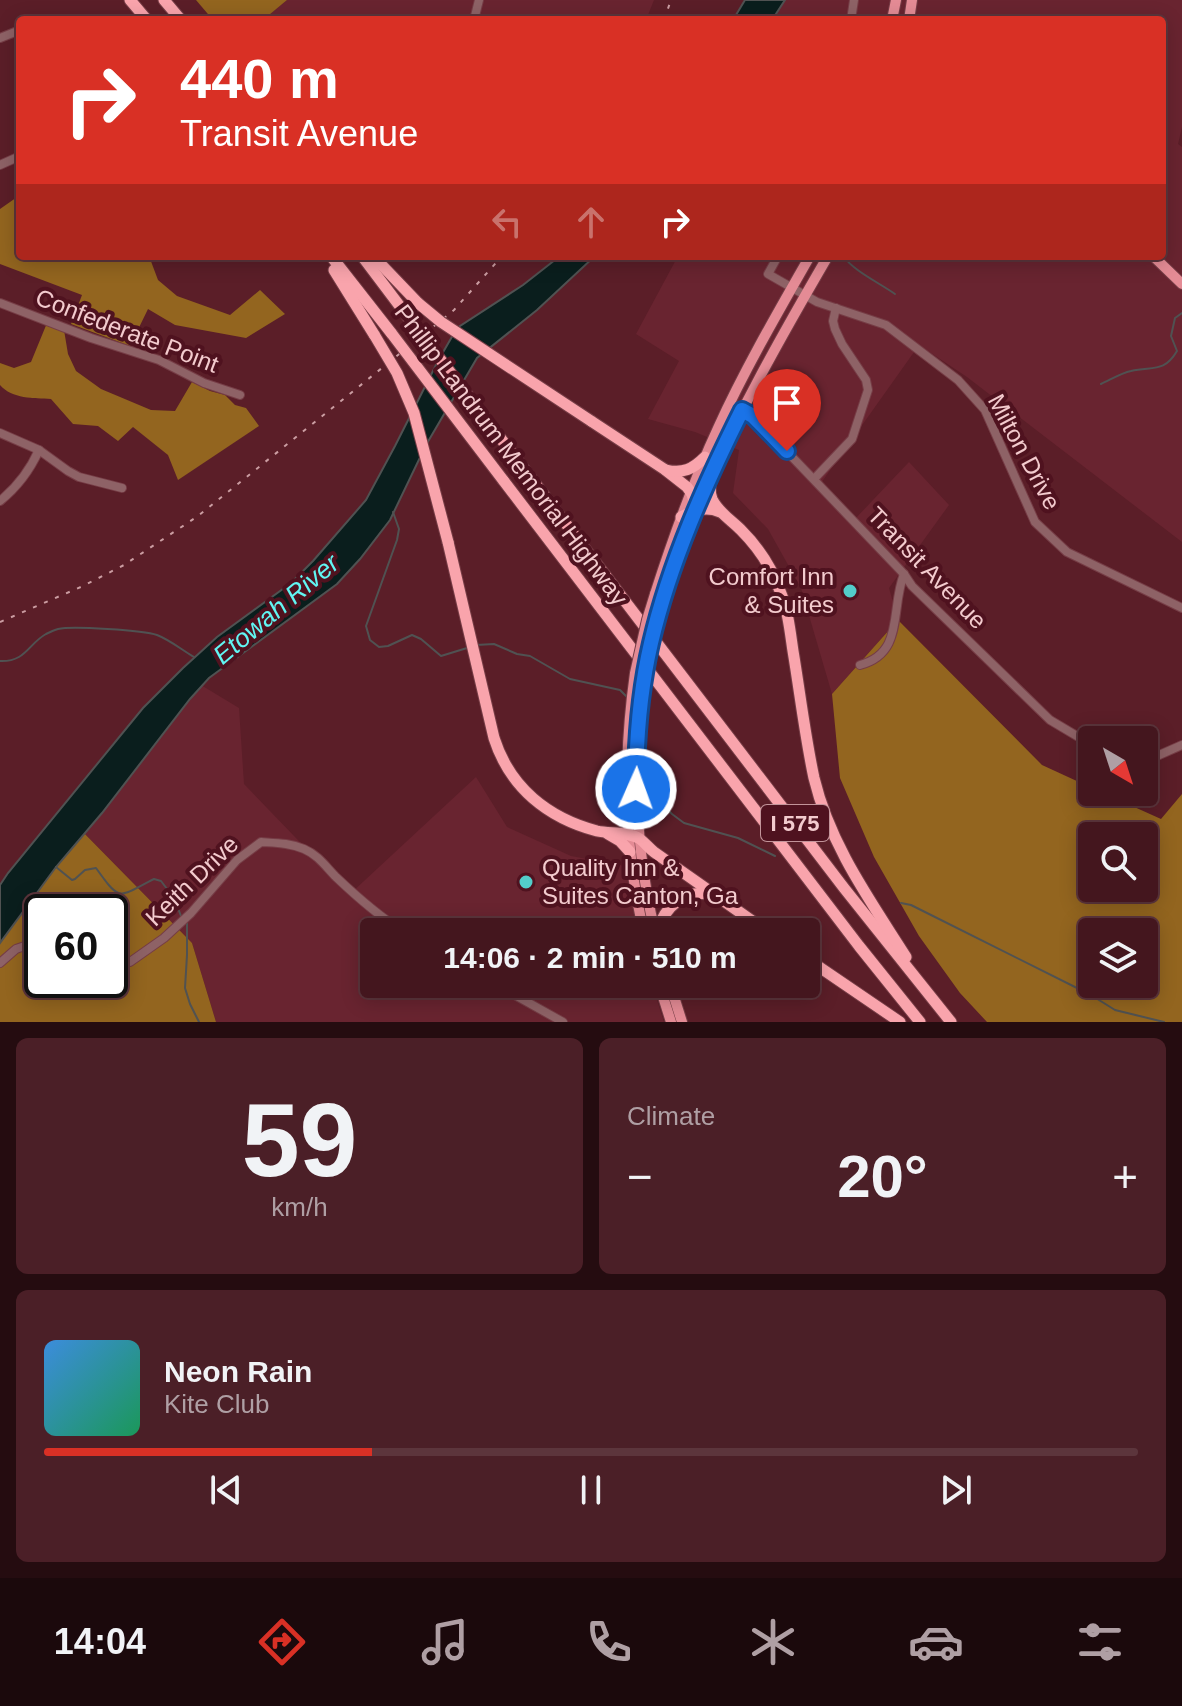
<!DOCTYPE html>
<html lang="en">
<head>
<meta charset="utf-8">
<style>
	:root { --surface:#44161e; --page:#4b1f27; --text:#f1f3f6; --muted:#af9fa4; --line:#5c353c; --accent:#d93025 }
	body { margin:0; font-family:Arial,sans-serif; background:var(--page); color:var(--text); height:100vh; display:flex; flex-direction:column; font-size:30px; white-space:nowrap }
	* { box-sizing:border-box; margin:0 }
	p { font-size:26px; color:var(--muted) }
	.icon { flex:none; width:44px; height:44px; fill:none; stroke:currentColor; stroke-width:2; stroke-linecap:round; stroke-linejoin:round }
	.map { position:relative; height:1022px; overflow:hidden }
	.details { display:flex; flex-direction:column; gap:16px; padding:16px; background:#250c10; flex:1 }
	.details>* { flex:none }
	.top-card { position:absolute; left:16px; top:16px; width:1150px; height:244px; border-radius:8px; box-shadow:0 4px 20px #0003,0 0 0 2px var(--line); background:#d93025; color:#fff; overflow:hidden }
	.needle { width:52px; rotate:141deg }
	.controls { position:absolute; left:1078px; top:726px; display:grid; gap:16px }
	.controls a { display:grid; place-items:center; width:80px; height:80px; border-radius:8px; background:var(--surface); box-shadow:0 4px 20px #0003,0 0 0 2px var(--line); font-size:40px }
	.speed { position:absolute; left:24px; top:894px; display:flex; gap:16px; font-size:40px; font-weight:700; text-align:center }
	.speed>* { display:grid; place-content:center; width:104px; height:104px; border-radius:50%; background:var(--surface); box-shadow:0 4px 20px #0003,0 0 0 2px var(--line); line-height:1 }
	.speed .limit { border:4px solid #111; border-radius:12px; background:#fff; color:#111 }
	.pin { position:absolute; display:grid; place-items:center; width:68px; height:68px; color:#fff; margin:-82px -34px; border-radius:50% 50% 50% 0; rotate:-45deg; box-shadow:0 0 8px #0007 }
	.pin .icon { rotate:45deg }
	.me { position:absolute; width:88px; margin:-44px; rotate:2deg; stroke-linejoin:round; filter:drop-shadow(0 0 6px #0008) }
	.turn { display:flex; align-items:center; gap:28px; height:168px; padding:0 32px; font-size:36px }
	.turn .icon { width:104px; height:104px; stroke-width:2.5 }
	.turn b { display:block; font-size:56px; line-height:68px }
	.lanes { display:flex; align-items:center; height:76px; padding:0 32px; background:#0003; justify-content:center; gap:40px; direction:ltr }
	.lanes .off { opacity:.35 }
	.big { font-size:60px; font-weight:700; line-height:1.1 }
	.details .card { flex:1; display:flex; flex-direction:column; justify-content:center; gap:12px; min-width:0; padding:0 28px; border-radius:12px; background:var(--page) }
	.details .dial { align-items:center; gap:0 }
	.dial b { font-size:104px; line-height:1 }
	.song { display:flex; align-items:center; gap:24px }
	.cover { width:96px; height:96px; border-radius:12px; background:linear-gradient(135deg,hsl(210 70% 55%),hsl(150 70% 35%)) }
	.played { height:8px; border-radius:4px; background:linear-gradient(90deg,var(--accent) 30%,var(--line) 30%) }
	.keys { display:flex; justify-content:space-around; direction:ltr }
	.heat { display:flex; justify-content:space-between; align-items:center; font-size:44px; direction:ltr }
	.details .tiles { flex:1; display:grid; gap:16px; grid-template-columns:1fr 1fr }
	.card:last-child { grid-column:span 2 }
	.trip { position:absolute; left:360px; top:918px; width:460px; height:80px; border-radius:8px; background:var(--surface); box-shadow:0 4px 20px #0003,0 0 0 2px var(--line); font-weight:700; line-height:80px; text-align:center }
	.dock { display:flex; height:128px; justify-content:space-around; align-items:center; background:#1b090c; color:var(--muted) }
	.dock .icon { width:56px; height:56px }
	.dock .active { color:var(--accent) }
	.dock b { font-size:36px; color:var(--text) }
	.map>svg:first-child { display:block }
</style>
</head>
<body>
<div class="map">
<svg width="1182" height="1022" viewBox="0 0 1182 1022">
	<rect width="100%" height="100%" fill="#5b1e28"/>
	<g fill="#692430">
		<polygon points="287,0 654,0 646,20 263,20"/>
		<polygon points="766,0 1182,0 1182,127 1178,144 1182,147 1182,542 967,377 919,345 821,483 855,519 909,462 949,505 889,588 898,620 832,694 801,588 768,529 733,493 739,450 695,432 648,419 679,361 636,334 678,256 1162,256 1162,20 759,20"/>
		<polygon points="196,682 239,708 244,784 350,894 476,777 507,827 571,856 625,866 638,932 374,932 374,984 652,984 664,1022 216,1022 192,943 79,828"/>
	</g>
	<g fill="#93651f" fill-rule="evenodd">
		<polygon points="196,0 287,0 263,20 213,20"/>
		<polygon points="20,195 20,256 149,256 158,280 177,296 230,315 260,290 285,314 246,338 175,325 148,309 130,346 71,324 82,295 0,264 0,209"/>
		<path d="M47,323L64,330L68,354L76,371L101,389L151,410L175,411L192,382L210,391L225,395L235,405L246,408L259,426L178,480L168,455L133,427L118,441L98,426L73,424L51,399C34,398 12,399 0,385V363L14,368L31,362Z"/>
		<path d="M898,620L1042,765L1092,788V792H1101L1161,819L1182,794V1022H987L960,993L919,936L874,857L840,778L832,694ZM1092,836H1144V888H1092ZM1092,932H1144V984H1092Z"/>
		<path d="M79,828L192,943L216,1022H0V917ZM42,912H110V980H42Z"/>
	</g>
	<g fill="#0a1e1d" stroke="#505252" stroke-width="2">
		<polygon points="745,0 785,0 772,20 733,20"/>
		<polygon points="560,256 595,256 537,310 477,358 426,445 390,520 360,559 337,584 209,678 190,699 102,813 56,867 0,943 0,885 8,873 143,708 183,668 217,637 291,583 313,561 366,500 395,446 438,361 457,328 523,285"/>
	</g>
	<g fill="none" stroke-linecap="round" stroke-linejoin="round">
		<g stroke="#505252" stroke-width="2">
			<path d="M843,256C855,272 878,282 895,294"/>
			<path d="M1101,384C1110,380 1121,373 1131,371C1153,366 1164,373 1177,351L1171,336L1175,318L1182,313"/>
			<polyline points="393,512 399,529 397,540 366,626 370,640 379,647 388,646 412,635 421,639 441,656 467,648"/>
			<polyline points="476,645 494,644 517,654 530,656 570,679 620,690 629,699"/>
			<path d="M0,661C26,662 28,644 46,634C50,632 54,630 58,629C72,626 143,630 157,635C170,640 182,650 194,657"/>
			<polyline points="643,748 647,723 645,720"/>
			<polyline points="642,774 654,796 672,814 684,823 738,838 775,856"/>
			<path d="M56,867L72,880L75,879L85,870L96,868C121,903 118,897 154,879L161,881L174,898L181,916"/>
			<polyline points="901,903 911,905 1091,995 1115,1010 1164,1022"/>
			<polyline points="187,923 187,955 185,988 190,1004 199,1022"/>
		</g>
		<defs>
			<g id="minor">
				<polyline points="474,20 479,0"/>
				<polyline points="851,20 854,0"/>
				<polyline points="0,38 20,30"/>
				<polyline points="0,165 20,156"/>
				<polyline points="778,256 768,274 817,302 886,325 958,380 985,410 1035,522 1067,552 1182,608"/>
				<polyline points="0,303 91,338 159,360 204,383 240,395"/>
				<polyline points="742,410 753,416 904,574 912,586 1050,720 1092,745"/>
				<polyline points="0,433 39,450 68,471 79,477 122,488"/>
				<polyline points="814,479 852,439 868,390 866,380 842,344 835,329 833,321 836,308"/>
				<path d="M0,501C16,488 30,470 39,450"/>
				<path d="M860,665C905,653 890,609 904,574"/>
				<polyline points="1144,757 1157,756 1182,745"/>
				<path d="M110,962H130L164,938L191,913L237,860L261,842C276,843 290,843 304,849C318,855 326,867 336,877C357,897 380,917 404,932"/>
				<polyline points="0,963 16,949 42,940"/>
				<polyline points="495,984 563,1022"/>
			</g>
			<g id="major">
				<polyline points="892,20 896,0"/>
				<polyline points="909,20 912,0"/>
				<polyline points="1153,256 1182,284"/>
				<path d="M655,594C673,538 693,482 718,428C745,369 778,312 810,256"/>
				<path d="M665,596C676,563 687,529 701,497C738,413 782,335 828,256"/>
				<path d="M635,673C623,759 623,846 644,932"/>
				<path d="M640,716C633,789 638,861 655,932"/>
				<polyline points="659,984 671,1022"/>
				<polyline points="670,984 682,1022"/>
			</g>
			<g id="highway">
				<polyline points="130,0 147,20"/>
				<polyline points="164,0 181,20"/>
				<polyline points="331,256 392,334"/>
				<polyline points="362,256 411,321"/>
				<polyline points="373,256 418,303"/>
				<polyline points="334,270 375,336"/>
				<polyline points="591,421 664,469 687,487 692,494 696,510"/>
				<polyline points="521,465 844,888 951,1022"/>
				<path d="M666,470C683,474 693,469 705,457"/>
				<path d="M712,475C710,483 709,491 712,499C718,512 731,520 741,530C758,547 772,568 780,591C788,610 790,631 793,651C800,693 805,736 814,778C830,845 870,900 906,957"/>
				<polyline points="503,480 859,946 920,1022"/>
				<path d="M681,517C695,510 706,506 720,512"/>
				<path d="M448,542L494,738C510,788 548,818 597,831C610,834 628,831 640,839C645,843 649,848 654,852L768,932"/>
				<polyline points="608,834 620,841 630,852"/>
				<path d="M657,932C664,907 685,888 712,895"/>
				<polyline points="806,958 900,1022"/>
			</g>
		</defs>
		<use href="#minor" stroke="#763d46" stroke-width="10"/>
		<use href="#major" stroke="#763d46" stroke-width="12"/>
		<use href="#highway" stroke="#763d46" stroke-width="13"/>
		<use href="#minor" stroke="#8e6266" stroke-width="8"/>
		<use href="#major" stroke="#e48b95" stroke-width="10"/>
		<use href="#highway" stroke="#f9a4ac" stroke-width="11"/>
		<g stroke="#cb9da2" stroke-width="2" stroke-dasharray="4 8" stroke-linecap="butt">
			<polyline points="664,20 671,0"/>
			<polyline points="0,622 83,586 124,565 198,516 454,310 502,256"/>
		</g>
		<defs>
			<g id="major-bridge">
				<polyline points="635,673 647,620 655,594"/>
				<polyline points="640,716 652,642 665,596"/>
			</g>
			<g id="highway-bridge">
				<polyline points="418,303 441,322 591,421"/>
				<polyline points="411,321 521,465"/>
				<polyline points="392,334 503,480"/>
				<polyline points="375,336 397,373 414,413 448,542"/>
			</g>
		</defs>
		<use href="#major-bridge" stroke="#763d46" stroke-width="12" stroke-linecap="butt"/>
		<use href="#highway-bridge" stroke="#763d46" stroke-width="13" stroke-linecap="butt"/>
		<use href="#major-bridge" stroke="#e48b95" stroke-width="10"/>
		<use href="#highway-bridge" stroke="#f9a4ac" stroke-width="11"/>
	</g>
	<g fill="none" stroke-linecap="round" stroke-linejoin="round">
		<defs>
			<path id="route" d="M636,789C636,740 640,690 651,643C670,562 705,484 742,410L753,416L787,451"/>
		</defs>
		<use href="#route" stroke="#114b97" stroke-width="20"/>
		<use href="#route" stroke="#1a73e8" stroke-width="14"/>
	</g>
	<g fill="#53cdca" stroke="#4f121f" stroke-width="3">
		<circle cx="850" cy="591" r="8"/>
		<circle cx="526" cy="882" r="8"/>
	</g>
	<g text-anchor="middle" stroke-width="8" stroke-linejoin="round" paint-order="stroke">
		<rect fill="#4f121f" stroke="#c2949a" stroke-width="2" x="761" y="805" width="68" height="36" rx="6"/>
		<g font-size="22" font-weight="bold" fill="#f3cbce">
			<text x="795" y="831">I 575</text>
		</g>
		<g font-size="24" fill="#f3cbce" stroke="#4f121f">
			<text transform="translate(127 331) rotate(21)" y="8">Confederate Point</text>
			<text transform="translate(1024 452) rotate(62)" y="8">Milton Drive</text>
			<text transform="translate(511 455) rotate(53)" y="8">Phillip Landrum Memorial Highway</text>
			<text transform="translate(927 568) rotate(46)" y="8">Transit Avenue</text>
			<text transform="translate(192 881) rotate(-44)" y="8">Keith Drive</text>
		</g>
		<g font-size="24" fill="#f3cbce" stroke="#4f121f" text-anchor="end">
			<text x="834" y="585">Comfort Inn<tspan x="834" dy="28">&amp; Suites</tspan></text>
			<text x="542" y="876" text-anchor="start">Quality Inn &amp;<tspan x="542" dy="28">Suites Canton, Ga</tspan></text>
		</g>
		<g font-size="26" font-style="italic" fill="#61f6f3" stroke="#4f121f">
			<text transform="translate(276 609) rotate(-40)" y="9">Etowah River</text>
		</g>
	</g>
</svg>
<div class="controls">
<a><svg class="needle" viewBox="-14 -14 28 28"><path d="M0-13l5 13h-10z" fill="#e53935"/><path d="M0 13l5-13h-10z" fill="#af9fa4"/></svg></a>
<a><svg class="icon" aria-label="search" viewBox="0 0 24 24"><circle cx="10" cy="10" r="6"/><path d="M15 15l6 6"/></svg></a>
<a><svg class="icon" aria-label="layers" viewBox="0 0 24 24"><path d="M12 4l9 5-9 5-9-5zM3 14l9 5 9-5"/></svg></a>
</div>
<div class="speed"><div class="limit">60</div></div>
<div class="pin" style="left:787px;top:451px;background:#d93025"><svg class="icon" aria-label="arrive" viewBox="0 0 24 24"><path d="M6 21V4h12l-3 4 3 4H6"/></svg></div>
<svg class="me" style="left:636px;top:789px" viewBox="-20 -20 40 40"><circle r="17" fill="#1a73e8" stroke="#fff" stroke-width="3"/><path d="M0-11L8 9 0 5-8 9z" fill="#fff"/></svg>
<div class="trip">14:06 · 2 min · 510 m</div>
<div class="top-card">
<div class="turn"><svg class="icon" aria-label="right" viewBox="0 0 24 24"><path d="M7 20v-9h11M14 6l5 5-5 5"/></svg><div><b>440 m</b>Transit Avenue</div></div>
<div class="lanes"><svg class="icon off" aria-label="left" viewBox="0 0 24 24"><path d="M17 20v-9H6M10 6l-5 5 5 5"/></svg><svg class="icon off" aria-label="ahead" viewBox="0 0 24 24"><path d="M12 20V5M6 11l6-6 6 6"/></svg><svg class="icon" aria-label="right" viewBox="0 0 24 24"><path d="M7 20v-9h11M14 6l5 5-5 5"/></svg></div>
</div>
</div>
<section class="details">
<div class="tiles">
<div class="card dial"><b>59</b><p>km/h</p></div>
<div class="card"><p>Climate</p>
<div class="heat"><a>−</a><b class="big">20°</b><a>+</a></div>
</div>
<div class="card">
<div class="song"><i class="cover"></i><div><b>Neon Rain</b><p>Kite Club</p></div></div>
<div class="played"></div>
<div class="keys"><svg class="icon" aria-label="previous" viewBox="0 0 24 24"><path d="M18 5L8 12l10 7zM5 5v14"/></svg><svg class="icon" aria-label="pause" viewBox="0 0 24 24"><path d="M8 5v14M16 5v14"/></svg><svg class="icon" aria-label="next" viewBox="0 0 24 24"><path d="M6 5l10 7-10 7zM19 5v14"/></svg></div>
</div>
</div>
</section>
<nav class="dock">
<b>14:04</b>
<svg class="icon active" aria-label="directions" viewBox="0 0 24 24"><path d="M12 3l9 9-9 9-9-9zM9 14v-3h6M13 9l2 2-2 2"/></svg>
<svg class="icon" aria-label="music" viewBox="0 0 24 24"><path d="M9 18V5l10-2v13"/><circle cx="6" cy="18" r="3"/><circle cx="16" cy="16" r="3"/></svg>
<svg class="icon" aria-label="phone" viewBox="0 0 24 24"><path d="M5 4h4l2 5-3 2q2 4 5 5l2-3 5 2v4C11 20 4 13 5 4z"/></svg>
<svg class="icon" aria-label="climate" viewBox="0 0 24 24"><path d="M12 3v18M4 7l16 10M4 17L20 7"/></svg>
<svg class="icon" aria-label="car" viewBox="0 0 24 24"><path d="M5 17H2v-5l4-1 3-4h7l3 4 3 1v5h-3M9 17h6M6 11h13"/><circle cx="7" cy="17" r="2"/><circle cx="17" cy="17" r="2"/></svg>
<svg class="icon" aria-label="filters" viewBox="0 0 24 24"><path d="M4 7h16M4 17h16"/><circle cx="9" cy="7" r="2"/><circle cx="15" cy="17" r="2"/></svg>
</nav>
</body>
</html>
